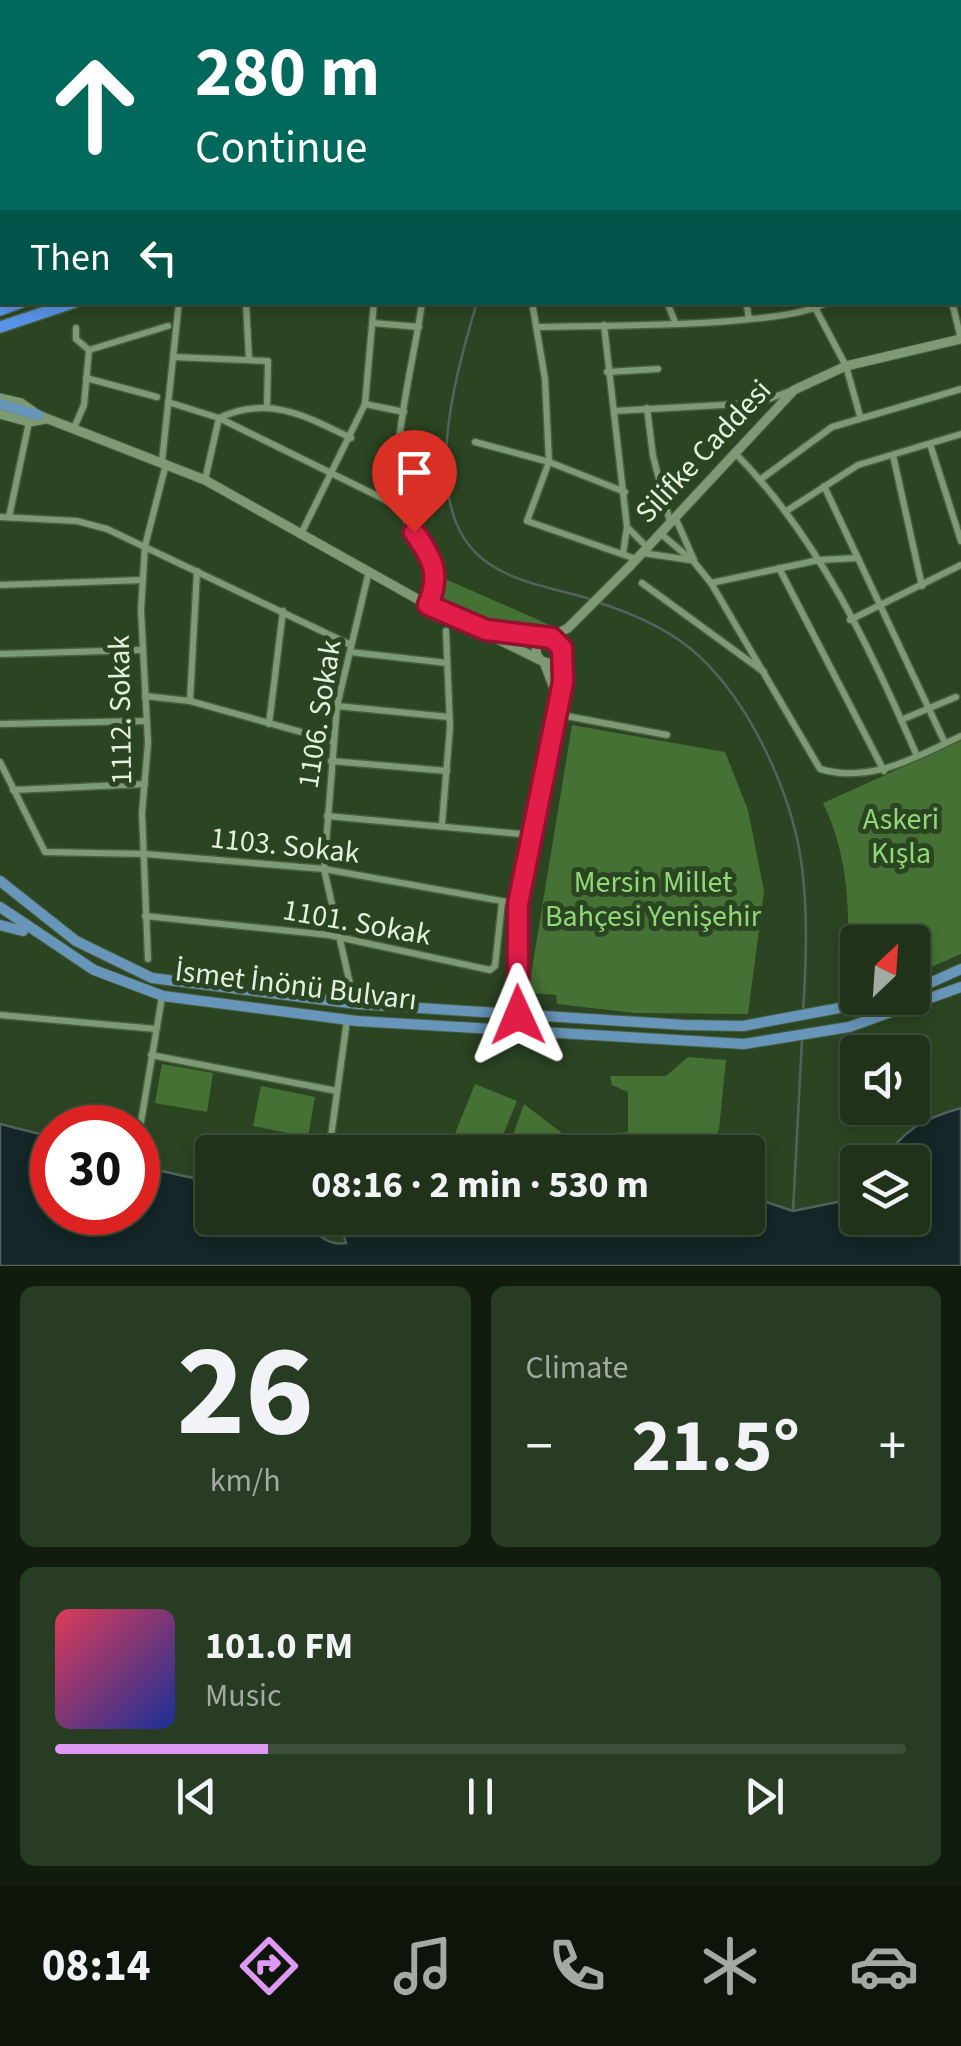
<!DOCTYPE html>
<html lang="en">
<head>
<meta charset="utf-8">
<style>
	:root { --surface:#20331a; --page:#283b23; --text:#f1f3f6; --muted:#a2aaa2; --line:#3d4e39; --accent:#dd99f3 }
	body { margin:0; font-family:"Source Sans 3",sans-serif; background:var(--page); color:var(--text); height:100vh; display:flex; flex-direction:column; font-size:38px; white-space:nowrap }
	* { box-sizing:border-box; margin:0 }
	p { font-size:32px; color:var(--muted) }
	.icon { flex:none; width:55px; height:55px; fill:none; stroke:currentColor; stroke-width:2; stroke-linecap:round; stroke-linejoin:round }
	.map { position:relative; height:1266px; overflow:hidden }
	.drawer { display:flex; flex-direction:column; gap:20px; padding:20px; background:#121c0e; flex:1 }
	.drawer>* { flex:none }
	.top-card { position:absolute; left:0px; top:0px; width:962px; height:305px; box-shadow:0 5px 15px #0003,0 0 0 2px var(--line); background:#00695c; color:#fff; overflow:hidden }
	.needle { width:65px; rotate:25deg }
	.fabs { position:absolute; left:840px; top:925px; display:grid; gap:20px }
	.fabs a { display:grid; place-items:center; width:90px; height:90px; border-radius:10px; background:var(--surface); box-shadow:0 5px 15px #0003,0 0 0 2px var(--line); font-size:50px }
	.speed { position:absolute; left:30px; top:1105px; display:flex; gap:20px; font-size:50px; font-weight:700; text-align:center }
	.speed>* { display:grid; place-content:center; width:130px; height:130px; border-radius:50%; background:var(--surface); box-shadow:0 5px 15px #0003,0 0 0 2px var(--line); line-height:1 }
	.speed .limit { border:15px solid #d22; background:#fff; color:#111 }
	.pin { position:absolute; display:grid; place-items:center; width:85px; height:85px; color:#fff; margin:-102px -42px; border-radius:50% 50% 50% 0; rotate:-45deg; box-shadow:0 0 10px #0007 }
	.pin .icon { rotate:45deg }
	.me { position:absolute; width:110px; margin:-55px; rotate:359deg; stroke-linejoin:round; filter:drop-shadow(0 0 8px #0008) }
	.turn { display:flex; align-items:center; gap:35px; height:210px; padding:0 30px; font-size:45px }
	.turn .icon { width:130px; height:130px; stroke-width:2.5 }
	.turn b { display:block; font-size:70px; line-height:85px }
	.then { display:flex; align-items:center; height:95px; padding:0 30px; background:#0003; gap:20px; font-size:38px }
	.big { font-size:75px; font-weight:700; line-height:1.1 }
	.drawer .tile { flex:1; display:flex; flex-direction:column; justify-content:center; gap:15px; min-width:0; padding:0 35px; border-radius:15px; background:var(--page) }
	.drawer .dial { align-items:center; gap:0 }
	.dial b { font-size:130px; line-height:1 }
	.song { display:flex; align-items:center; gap:30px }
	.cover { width:120px; height:120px; border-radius:15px; background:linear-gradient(135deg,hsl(350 70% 55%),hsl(230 70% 35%)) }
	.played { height:10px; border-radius:5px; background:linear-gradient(90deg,var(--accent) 25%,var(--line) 25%) }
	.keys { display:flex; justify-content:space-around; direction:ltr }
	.heat { display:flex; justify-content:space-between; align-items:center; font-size:55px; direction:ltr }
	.drawer .tiles { flex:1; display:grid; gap:20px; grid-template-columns:1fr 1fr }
	.tile:last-child { grid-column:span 2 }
	.trip { position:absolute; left:195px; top:1135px; width:570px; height:100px; border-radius:10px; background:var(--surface); box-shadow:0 5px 15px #0003,0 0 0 2px var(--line); font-weight:700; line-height:100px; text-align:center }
	.tab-bar { display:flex; height:160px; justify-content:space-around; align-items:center; background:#0d140a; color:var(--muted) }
	.tab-bar .icon { width:70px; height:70px }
	.tab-bar .current { color:var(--accent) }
	.tab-bar b { font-size:45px; color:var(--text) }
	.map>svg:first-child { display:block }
</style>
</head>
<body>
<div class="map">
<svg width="961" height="1266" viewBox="0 0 961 1266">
	<rect width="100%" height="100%" fill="#2b4422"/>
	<g fill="#457234">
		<path d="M443,578L559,629V631C520,637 475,620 440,603L437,595Z"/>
		<polygon points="572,725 725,752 748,810 764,891 748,1014 635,1013 557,1004 556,995 528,993"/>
		<path d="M961,741V954L913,975L912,942H858L857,995L848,998C848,928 854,867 823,803Z"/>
		<polygon points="688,1057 726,1060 719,1130 713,1141 680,1152 507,1152 524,1104 567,1137 628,1132 628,1092 612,1085 610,1076 666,1076"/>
		<polygon points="162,1064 213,1073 207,1112 155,1103"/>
		<polygon points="475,1084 517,1101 496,1152 480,1152 452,1141"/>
		<polygon points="261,1086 315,1097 308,1137 253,1126"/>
	</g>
	<path fill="#142627" stroke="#52635e" stroke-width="2.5" d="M961,1108V1266H0V1124L52,1137V1212H138V1166L212,1182V1218H303C314,1231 327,1247 346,1243L343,1232L327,1218H748V1196L793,1211L857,1198L858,1218H912V1162H883C902,1130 925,1118 961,1108Z"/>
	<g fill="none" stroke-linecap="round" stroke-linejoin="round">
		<g stroke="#52635e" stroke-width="2.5">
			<polyline points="346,0 347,2"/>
			<path d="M477,302C457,371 415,507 484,560C515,584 556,588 593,600"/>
			<path d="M600,603C634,614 674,632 700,657C753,707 793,797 802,867C808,916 806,964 803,1012"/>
			<polyline points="793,1211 802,1040"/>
		</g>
		<defs>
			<g id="street">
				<polyline points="303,0 304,2"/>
				<polyline points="421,0 423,2"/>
				<polyline points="567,0 567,2"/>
				<polyline points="696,0 697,2"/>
				<polyline points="916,0 920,2"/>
				<polyline points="143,1 146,0"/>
				<polyline points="49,2 50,0"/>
				<polyline points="108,2 109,0"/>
				<polyline points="744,2 746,0"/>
				<polyline points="875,2 876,0"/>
				<polyline points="960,29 961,29"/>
				<polyline points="0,96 2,98"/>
				<polyline points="960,105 961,105"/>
				<polyline points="960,125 961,125"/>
				<polyline points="960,191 961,191"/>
				<polyline points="0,196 2,196"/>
				<polyline points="246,302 249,360"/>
				<path d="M422,302C415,359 387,454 402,508C414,551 450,554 428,605"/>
				<polyline points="532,302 545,379 549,462 527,521 636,559"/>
				<polyline points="667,302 675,322"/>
				<polyline points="746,302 749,318"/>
				<polyline points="812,302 846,366 860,416"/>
				<polyline points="952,302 961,339"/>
				<polyline points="373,323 419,327"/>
				<polyline points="604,325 627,527"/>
				<path d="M539,327C595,325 788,328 827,302"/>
				<polyline points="76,328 76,339 89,350"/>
				<polyline points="89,350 168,326"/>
				<polyline points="174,357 268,361 267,407"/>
				<polyline points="607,372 658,369"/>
				<polyline points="86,378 157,397"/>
				<polyline points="168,402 219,418 402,508"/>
				<polyline points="365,404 404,412"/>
				<polyline points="647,408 653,456 670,522"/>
				<polyline points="614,411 758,403 793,390"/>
				<polyline points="74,428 84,405 89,350"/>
				<polyline points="475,442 549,462 625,492"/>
				<polyline points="930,444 961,541"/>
				<path d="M734,452C817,535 871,649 917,756"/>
				<polyline points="893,455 922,586"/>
				<polyline points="162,461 179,302"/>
				<polyline points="761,479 832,427 961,389"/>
				<path d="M205,480L219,418C268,395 306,416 351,438"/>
				<polyline points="824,486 945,743"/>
				<polyline points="788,510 858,465 961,434"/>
				<polyline points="0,517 77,521 107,529 351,645"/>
				<polyline points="9,517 29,422"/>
				<polyline points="675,517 694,560"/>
				<polyline points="302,532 365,404 374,302"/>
				<path d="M660,533L694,562L711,583L820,769C871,784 916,757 961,736"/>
				<polyline points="643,553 690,560"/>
				<polyline points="623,554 627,527 647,547"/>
				<polyline points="779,568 884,771"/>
				<polyline points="642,583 764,672"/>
				<polyline points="711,583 819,560 858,558"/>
				<polyline points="0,585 143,580"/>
				<polyline points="850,620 961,565"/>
				<polyline points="350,652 447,663"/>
				<polyline points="0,654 141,650"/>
				<polyline points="145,696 190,701 333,741"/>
				<polyline points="190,701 197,571"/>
				<polyline points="337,706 449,717"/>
				<polyline points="556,714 667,735"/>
				<polyline points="901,720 956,697"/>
				<polyline points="0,724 146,721"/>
				<polyline points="269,724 283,611"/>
				<polyline points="331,761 447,771"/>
				<polyline points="0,762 45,852 145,854 324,869 518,904"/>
				<polyline points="13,790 145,784"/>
				<polyline points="327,816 531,835"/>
				<polyline points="442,824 450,727 446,631"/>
				<polyline points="145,916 329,935 490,970 495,966 502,902"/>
				<polyline points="148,959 142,813 148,743 141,610 145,546 166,464"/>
				<polyline points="350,984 324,869 337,706 369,571"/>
				<polyline points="0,1015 156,1029"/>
				<polyline points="518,1015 518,904 559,702"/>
				<polyline points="151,1055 337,1091"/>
				<polyline points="141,1122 162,997"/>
				<polyline points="330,1144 347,1020"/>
			</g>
			<g id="secondary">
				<polyline points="0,398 21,403 38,415 205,480 428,605 540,660"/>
				<polyline points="0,414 29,422 46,419"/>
				<polyline points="498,632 544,638"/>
				<circle cx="549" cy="650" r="13"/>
				<polyline points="549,638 568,628 630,566 794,390 846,366 961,339"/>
				<polyline points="544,662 558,699"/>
				<polyline points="559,702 563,682 561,655"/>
			</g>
			<g id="primary">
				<polyline points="0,404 38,415"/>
				<polyline points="0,881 76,941 152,978 357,1004 685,1025 743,1026 893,998"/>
				<polyline points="0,907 94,970 163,996 357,1021 744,1044 849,1027 961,987"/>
				<polyline points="0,925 23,931"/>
				<polyline points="912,991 961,969"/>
			</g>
			<g id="highway">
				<polyline points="465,2 468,0"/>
				<polyline points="490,2 492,0"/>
				<polyline points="0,310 22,302"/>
				<polyline points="0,327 75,302"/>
			</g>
		</defs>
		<use href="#street" stroke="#485e40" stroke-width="9"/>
		<use href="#secondary" stroke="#485e40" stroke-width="11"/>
		<use href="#primary" stroke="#485e40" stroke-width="12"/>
		<use href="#highway" stroke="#485e40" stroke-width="14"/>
		<use href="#street" stroke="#7e9a74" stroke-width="6"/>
		<use href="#secondary" stroke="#7e9a74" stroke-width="9"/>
		<use href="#primary" stroke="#6896ba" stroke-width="10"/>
		<use href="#highway" stroke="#5994e8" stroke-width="11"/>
	</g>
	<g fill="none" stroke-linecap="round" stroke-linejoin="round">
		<defs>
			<path id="route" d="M414,532C433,559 441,574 428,605L486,630L552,638L562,648L563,682L518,904V1015"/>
		</defs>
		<use href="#route" stroke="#92132f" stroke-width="25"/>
		<use href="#route" stroke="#e11d48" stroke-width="18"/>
	</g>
	<g text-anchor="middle" stroke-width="10" stroke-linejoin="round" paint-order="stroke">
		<g font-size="30" fill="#e3f2de" stroke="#2b4422">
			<text transform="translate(703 451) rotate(-47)" y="10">Silifke Caddesi</text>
			<text transform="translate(120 710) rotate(-91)" y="10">1112. Sokak</text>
			<text transform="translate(319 714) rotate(-81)" y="10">1106. Sokak</text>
			<text transform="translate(285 845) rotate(6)" y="10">1103. Sokak</text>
			<text transform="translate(357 922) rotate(10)" y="10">1101. Sokak</text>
			<text transform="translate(296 985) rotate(7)" y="10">İsmet İnönü Bulvarı</text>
		</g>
		<g font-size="30" fill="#91d976" stroke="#2b4422">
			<text x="901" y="829">Askeri<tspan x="901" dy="34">Kışla</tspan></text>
			<text x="653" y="892">Mersin Millet<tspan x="653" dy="34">Bahçesi Yenişehir</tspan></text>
		</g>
	</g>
</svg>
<div class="fabs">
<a><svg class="needle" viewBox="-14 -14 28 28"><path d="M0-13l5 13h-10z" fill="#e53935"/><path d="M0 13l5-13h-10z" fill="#a2aaa2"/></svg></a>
<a><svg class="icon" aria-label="sound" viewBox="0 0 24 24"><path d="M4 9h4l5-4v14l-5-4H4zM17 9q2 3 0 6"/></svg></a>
<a><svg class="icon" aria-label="layers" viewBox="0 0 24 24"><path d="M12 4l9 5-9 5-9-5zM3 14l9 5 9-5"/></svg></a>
</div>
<div class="speed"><div class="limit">30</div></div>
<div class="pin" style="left:414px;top:532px;background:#d93025"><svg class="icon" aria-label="arrive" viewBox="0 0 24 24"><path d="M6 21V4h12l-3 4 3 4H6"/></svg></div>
<svg class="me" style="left:518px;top:1015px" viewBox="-20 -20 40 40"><path d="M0-17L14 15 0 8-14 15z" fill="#e11d48" stroke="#fff" stroke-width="4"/></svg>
<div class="trip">08:16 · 2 min · 530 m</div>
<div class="top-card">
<div class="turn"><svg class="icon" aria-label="ahead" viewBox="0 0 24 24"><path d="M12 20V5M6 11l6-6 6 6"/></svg><div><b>280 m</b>Continue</div></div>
<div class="then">Then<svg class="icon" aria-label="left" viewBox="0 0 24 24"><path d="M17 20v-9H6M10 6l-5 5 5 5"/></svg></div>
</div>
</div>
<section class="drawer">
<div class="tiles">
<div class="tile dial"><b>26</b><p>km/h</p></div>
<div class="tile"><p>Climate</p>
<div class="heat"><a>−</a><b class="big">21.5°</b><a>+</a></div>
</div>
<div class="tile">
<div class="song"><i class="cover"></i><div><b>101.0 FM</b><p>Music</p></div></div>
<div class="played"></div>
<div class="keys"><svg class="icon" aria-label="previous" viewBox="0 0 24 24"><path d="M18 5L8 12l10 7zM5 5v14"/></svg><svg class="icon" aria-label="pause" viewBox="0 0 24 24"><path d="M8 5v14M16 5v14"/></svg><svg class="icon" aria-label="next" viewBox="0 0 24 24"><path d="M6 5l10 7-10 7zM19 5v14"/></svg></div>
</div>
</div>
</section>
<nav class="tab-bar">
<b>08:14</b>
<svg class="icon current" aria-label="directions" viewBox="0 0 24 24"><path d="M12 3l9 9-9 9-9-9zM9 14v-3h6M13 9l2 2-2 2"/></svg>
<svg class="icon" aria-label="music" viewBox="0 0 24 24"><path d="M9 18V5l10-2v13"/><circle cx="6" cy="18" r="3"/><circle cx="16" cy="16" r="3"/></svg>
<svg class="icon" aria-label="phone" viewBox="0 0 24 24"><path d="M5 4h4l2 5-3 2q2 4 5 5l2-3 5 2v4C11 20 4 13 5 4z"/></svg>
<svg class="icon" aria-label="climate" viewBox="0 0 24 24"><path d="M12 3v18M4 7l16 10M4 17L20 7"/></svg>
<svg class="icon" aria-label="car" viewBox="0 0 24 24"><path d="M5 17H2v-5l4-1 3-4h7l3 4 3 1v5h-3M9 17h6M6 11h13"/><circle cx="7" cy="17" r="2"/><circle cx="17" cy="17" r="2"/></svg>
</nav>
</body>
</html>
